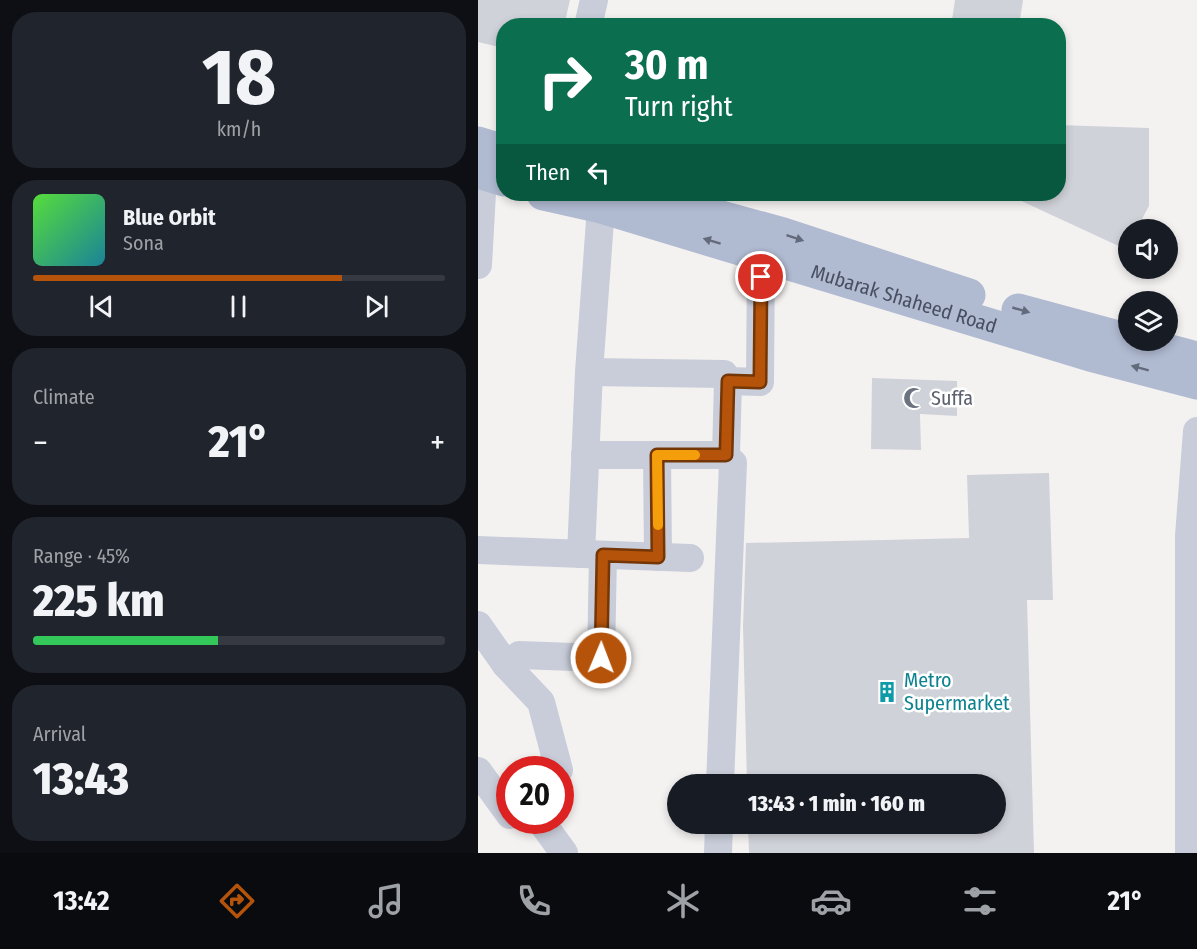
<!DOCTYPE html>
<html lang="en">
<head>
<meta charset="utf-8">
<style>
	:root { --surface:#171b24; --page:#20242c; --text:#f1f3f6; --muted:#9ea1a6; --line:#363941; --accent:#b45309 }
	body { margin:0; font-family:"Fira Sans Condensed",sans-serif; background:var(--page); color:var(--text); height:100vh; display:flex; flex-direction:column; font-size:22px; white-space:nowrap }
	* { box-sizing:border-box; margin:0 }
	p { font-size:20px; color:var(--muted) }
	.icon { flex:none; width:33px; height:33px; fill:none; stroke:currentColor; stroke-width:2; stroke-linecap:round; stroke-linejoin:round }
	.map { position:relative; flex:1; overflow:hidden }
	.side { display:flex; flex-direction:column; gap:12px; padding:12px; background:#0d0f14; width:478px }
	.side>* { flex:none }
	.banner { position:absolute; left:18px; top:18px; width:570px; height:183px; border-radius:24px; box-shadow:0 3px 9px #0003; background:#0b6e4f; color:#fff; overflow:hidden }
	.controls { position:absolute; left:640px; top:219px; display:grid; gap:12px }
	.controls a { display:grid; place-items:center; width:60px; height:60px; border-radius:50%; background:var(--surface); box-shadow:0 3px 9px #0003; font-size:30px }
	.speed { position:absolute; left:18px; top:756px; display:flex; gap:12px; font-size:30px; font-weight:700; text-align:center }
	.speed>* { display:grid; place-content:center; width:78px; height:78px; border-radius:50%; background:var(--surface); box-shadow:0 3px 9px #0003; line-height:1 }
	.speed .limit { border:9px solid #d22; background:#fff; color:#111 }
	.pin { position:absolute; display:grid; place-items:center; width:51px; height:51px; color:#fff; margin:-26px; border:3px solid #fff; border-radius:50%; box-shadow:0 2px 6px #0007 }
	.me { position:absolute; width:66px; margin:-33px; rotate:1deg; stroke-linejoin:round; filter:drop-shadow(0 0 4px #0008) }
	.turn { display:flex; align-items:center; gap:21px; height:126px; padding:0 30px; font-size:27px }
	.turn .icon { width:78px; height:78px; stroke-width:2.5 }
	.turn b { display:block; font-size:42px; line-height:51px }
	.then { display:flex; align-items:center; height:57px; padding:0 30px; background:#0003; gap:12px; font-size:22px }
	.big { font-size:45px; font-weight:800; line-height:1.1 }
	.side .tile { flex:1; display:flex; flex-direction:column; justify-content:center; gap:9px; min-width:0; padding:0 21px; border-radius:24px; background:var(--page) }
	.side .dial { align-items:center; gap:0 }
	.dial b { font-size:78px; line-height:1 }
	.song { display:flex; align-items:center; gap:18px }
	.cover { width:72px; height:72px; border-radius:9px; background:linear-gradient(135deg,hsl(110 70% 55%),hsl(190 70% 35%)) }
	.played { height:6px; border-radius:3px; background:linear-gradient(90deg,var(--accent) 75%,var(--line) 75%) }
	.keys { display:flex; justify-content:space-around; direction:ltr }
	.heat { display:flex; justify-content:space-between; align-items:center; font-size:33px; direction:ltr }
	.charge { height:9px; border-radius:4px; background:linear-gradient(90deg,#34c759 45%,var(--line) 0) }
	.trip { position:absolute; left:189px; top:774px; width:339px; height:60px; border-radius:30px; background:var(--surface); box-shadow:0 3px 9px #0003; font-weight:800; line-height:60px; text-align:center }
	.tabs { display:flex; height:96px; justify-content:space-around; align-items:center; background:#090b0e; color:var(--muted) }
	.tabs .icon { width:42px; height:42px }
	.tabs .current { color:var(--accent) }
	.tabs b { font-size:27px; color:var(--text) }
	main { display:flex; flex:1; min-height:0 }
	.map>svg:first-child { display:block }
</style>
</head>
<body>
<main>
<section class="side">
<div class="tile dial"><b>18</b><p>km/h</p></div>
<div class="tile">
<div class="song"><i class="cover"></i><div><b>Blue Orbit</b><p>Sona</p></div></div>
<div class="played"></div>
<div class="keys"><svg class="icon" aria-label="previous" viewBox="0 0 24 24"><path d="M18 5L8 12l10 7zM5 5v14"/></svg><svg class="icon" aria-label="pause" viewBox="0 0 24 24"><path d="M8 5v14M16 5v14"/></svg><svg class="icon" aria-label="next" viewBox="0 0 24 24"><path d="M6 5l10 7-10 7zM19 5v14"/></svg></div>
</div>
<div class="tile"><p>Climate</p>
<div class="heat"><a>−</a><b class="big">21°</b><a>+</a></div>
</div>
<div class="tile"><p>Range · 45%</p><b class="big">225 km</b><div class="charge"></div></div>
<div class="tile"><p>Arrival</p><b class="big">13:43</b></div>
</section>
<div class="map">
<svg width="719" height="853" viewBox="0 0 719 853">
	<rect width="100%" height="100%" fill="#f4f2f1"/>
	<g fill="#d0d2d9">
		<polygon points="0,0 92,0 86,26 26,26 21,47 0,42"/>
		<polygon points="477,0 545,0 541,26 473,26"/>
		<polygon points="580,125 671,128 671,206 658,230 651,230 651,242 647,249 528,194 580,194"/>
		<polygon points="394,378 479,381 479,416 442,414 443,450 393,449"/>
		<polygon points="571,473 575,600 549,600 556,853 271,853 270,824 518,824 518,784 269,784 265,626 268,543 491,538 489,475"/>
	</g>
	<g fill="none" stroke-linecap="round" stroke-linejoin="round">
		<g stroke="#c8cdd9" stroke-width="28">
			<polyline points="110,26 116,0"/>
			<polyline points="0,265 5,174"/>
			<polyline points="111,372 246,374 250,381"/>
			<polyline points="107,455 248,455 250,381 282,382 283,256"/>
			<polyline points="179,455 180,557"/>
			<polyline points="0,550 212,558"/>
			<polyline points="103,554 111,372 123,207"/>
			<polyline points="0,625 28,665 63,702 81,770"/>
			<polyline points="28,665 41,655 123,658 125,555"/>
			<polyline points="0,771 32,815"/>
			<polyline points="242,784 255,463"/>
			<polyline points="62,820 86,853"/>
			<polyline points="240,853 241,824"/>
			<polyline points="711,853 711,536 719,431"/>
		</g>
		<g stroke="#b0bad1" stroke-width="33">
			<polyline points="0,143 26,151"/>
			<polyline points="0,172 26,180"/>
			<path id="s1" d="M65,194L123,207L612,355L719,383"/>
			<polyline points="160,194 305,234 491,295"/>
			<polyline points="540,310 651,340"/>
			<polyline points="651,340 719,358"/>
		</g>
	</g>
	<defs><path id="oneway-solid" d="M-6-.8H1V-3.2L6.5 0L1 3.2V.8H-6Z" transform="scale(1.5)"/></defs>
	<g fill="#626a7c">
		<use href="#oneway-solid" transform="translate(317 238) rotate(18)"/>
		<use href="#oneway-solid" transform="translate(234 241) rotate(-163)"/>
		<use href="#oneway-solid" transform="translate(543 310) rotate(16)"/>
		<use href="#oneway-solid" transform="translate(662 368) rotate(-165)"/>
	</g>
	<g fill="none" stroke-linecap="round" stroke-linejoin="round">
		<defs>
			<polyline id="route" points="123,658 125,555 180,557 179,455 248,455 250,381 282,382 283,277"/>
		</defs>
		<use href="#route" stroke="#753606" stroke-width="15"/>
		<use href="#route" stroke="#b45309" stroke-width="10"/>
		<polyline stroke="#f59e0b" stroke-width="10" points="180,525 179,455 217,455"/>
	</g>
	<defs>
		<symbol id="mosque-bare" viewBox="-9 -9 18 18"><path d="M3.5-4.9A6 6 0 1 0 3.5 4.9A5 5 0 1 1 3.5-4.9Z" fill="#6b7280" stroke="#fff" stroke-width="2.5" paint-order="stroke"/></symbol>
		<symbol id="building-bare" viewBox="-9 -9 18 18"><path d="M-4-6H4V6H1V3H-1V6H-4ZM-2.5-4.3h1.7v1.8h-1.7ZM.8-4.3h1.7v1.8H.8ZM-2.5-1h1.7V.8h-1.7ZM.8-1h1.7V.8H.8Z" fill="#0f9aa8" stroke="#fff" stroke-width="2.5" paint-order="stroke"/></symbol>
	</defs>
	<g fill-rule="evenodd">
		<use href="#mosque-bare" x="421" y="383" width="30" height="30"/>
		<use href="#building-bare" x="394" y="677" width="30" height="30"/>
	</g>
	<g text-anchor="middle" stroke-width="5" stroke-linejoin="round" paint-order="stroke">
		<g font-size="20" fill="#484f60" stroke="#fff">
			<text dy="7" stroke="none"><textPath href="#s1" startOffset="376">Mubarak Shaheed Road</textPath></text>
		</g>
		<g font-size="20" fill="#5b616d" stroke="#fff" text-anchor="start">
			<text x="453" y="405">Suffa</text>
		</g>
		<g font-size="20" fill="#0d838f" stroke="#fff" text-anchor="start">
			<text x="426" y="687">Metro<tspan x="426" dy="23">Supermarket</tspan></text>
		</g>
	</g>
</svg>
<div class="controls">
<a><svg class="icon" aria-label="sound" viewBox="0 0 24 24"><path d="M4 9h4l5-4v14l-5-4H4zM17 9q2 3 0 6"/></svg></a>
<a><svg class="icon" aria-label="layers" viewBox="0 0 24 24"><path d="M12 4l9 5-9 5-9-5zM3 14l9 5 9-5"/></svg></a>
</div>
<div class="speed"><div class="limit">20</div></div>
<div class="pin" style="left:283px;top:277px;background:#d93025"><svg class="icon" aria-label="arrive" viewBox="0 0 24 24"><path d="M6 21V4h12l-3 4 3 4H6"/></svg></div>
<svg class="me" style="left:123px;top:658px" viewBox="-20 -20 40 40"><circle r="17" fill="#b45309" stroke="#fff" stroke-width="3"/><path d="M0-11L8 9 0 5-8 9z" fill="#fff"/></svg>
<div class="trip">13:43 · 1 min · 160 m</div>
<div class="banner">
<div class="turn"><svg class="icon" aria-label="right" viewBox="0 0 24 24"><path d="M7 20v-9h11M14 6l5 5-5 5"/></svg><div><b>30 m</b>Turn right</div></div>
<div class="then">Then<svg class="icon" aria-label="left" viewBox="0 0 24 24"><path d="M17 20v-9H6M10 6l-5 5 5 5"/></svg></div>
</div>
</div>
</main>
<nav class="tabs">
<b>13:42</b>
<svg class="icon current" aria-label="directions" viewBox="0 0 24 24"><path d="M12 3l9 9-9 9-9-9zM9 14v-3h6M13 9l2 2-2 2"/></svg>
<svg class="icon" aria-label="music" viewBox="0 0 24 24"><path d="M9 18V5l10-2v13"/><circle cx="6" cy="18" r="3"/><circle cx="16" cy="16" r="3"/></svg>
<svg class="icon" aria-label="phone" viewBox="0 0 24 24"><path d="M5 4h4l2 5-3 2q2 4 5 5l2-3 5 2v4C11 20 4 13 5 4z"/></svg>
<svg class="icon" aria-label="climate" viewBox="0 0 24 24"><path d="M12 3v18M4 7l16 10M4 17L20 7"/></svg>
<svg class="icon" aria-label="car" viewBox="0 0 24 24"><path d="M5 17H2v-5l4-1 3-4h7l3 4 3 1v5h-3M9 17h6M6 11h13"/><circle cx="7" cy="17" r="2"/><circle cx="17" cy="17" r="2"/></svg>
<svg class="icon" aria-label="filters" viewBox="0 0 24 24"><path d="M4 7h16M4 17h16"/><circle cx="9" cy="7" r="2"/><circle cx="15" cy="17" r="2"/></svg>
<b>21°</b>
</nav>
</body>
</html>
